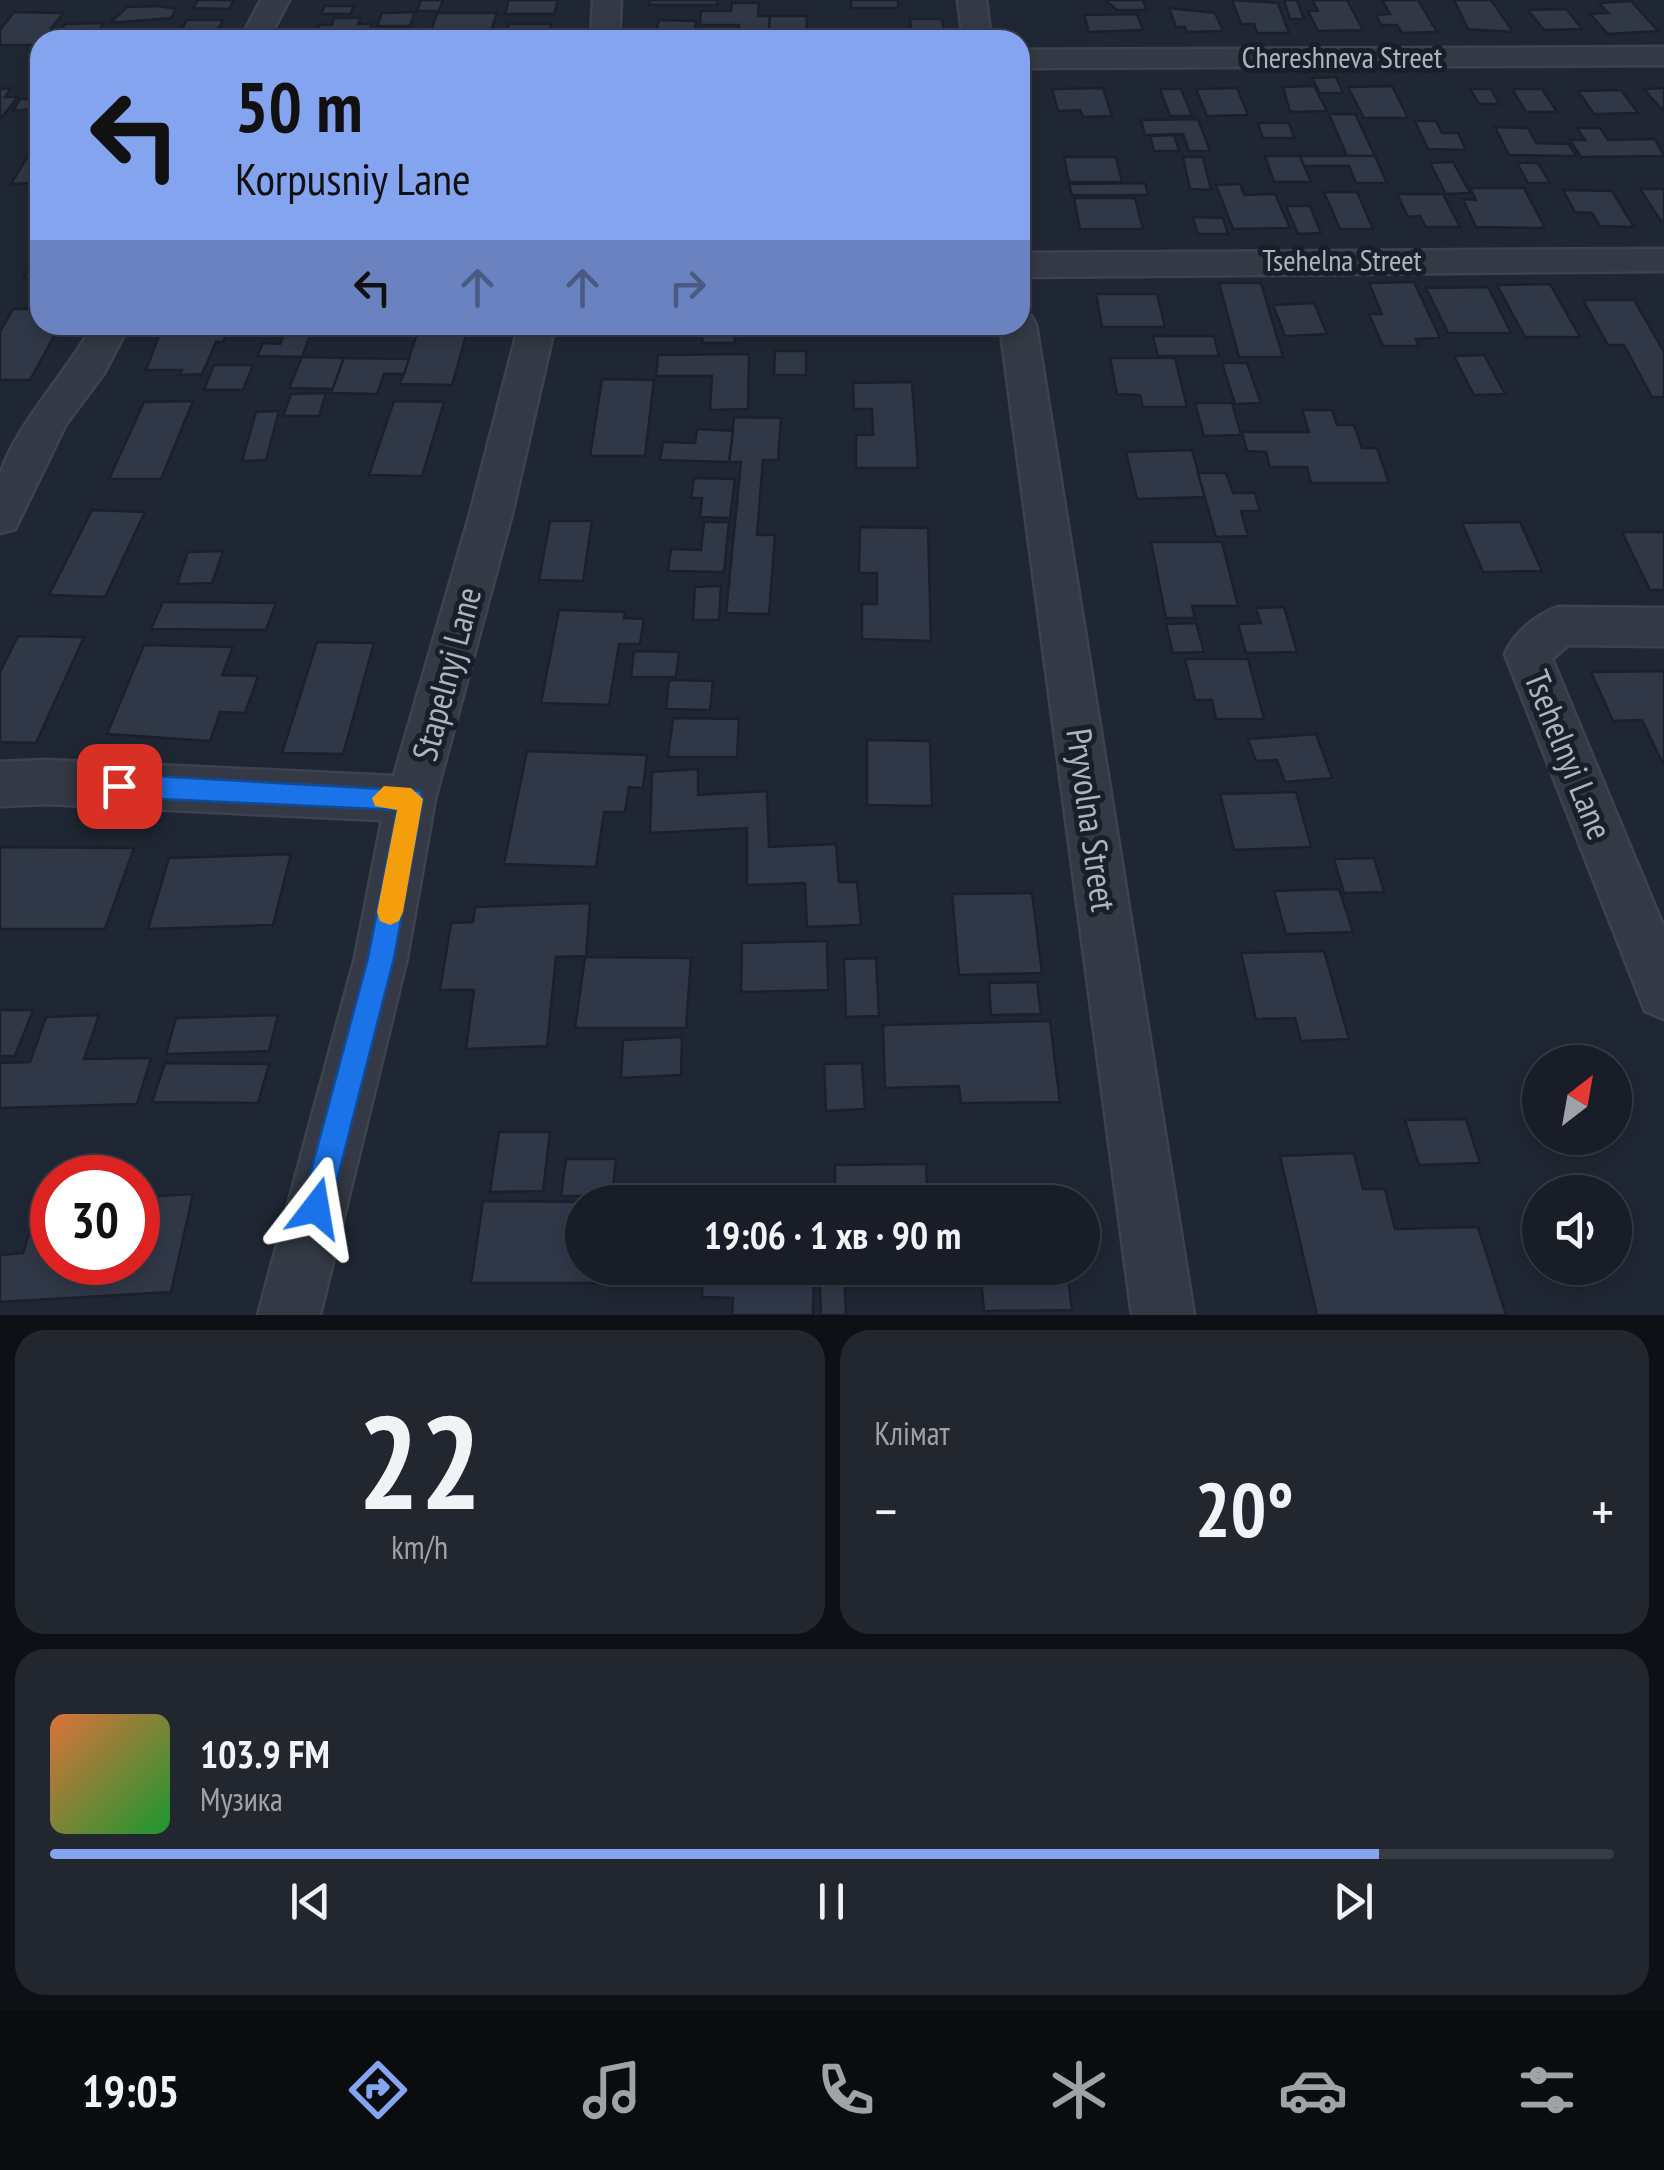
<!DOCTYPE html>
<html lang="uk">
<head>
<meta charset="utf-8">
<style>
	:root { --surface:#181d27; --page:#21262f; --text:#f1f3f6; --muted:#9fa2a7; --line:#363b44; --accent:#85a4f0 }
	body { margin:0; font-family:"PT Sans Narrow",sans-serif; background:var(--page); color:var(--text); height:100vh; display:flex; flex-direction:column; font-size:38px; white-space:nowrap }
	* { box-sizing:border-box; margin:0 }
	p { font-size:32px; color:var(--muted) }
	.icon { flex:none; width:55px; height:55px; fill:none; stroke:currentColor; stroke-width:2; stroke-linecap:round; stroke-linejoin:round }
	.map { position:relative; height:1315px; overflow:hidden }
	.sheet { display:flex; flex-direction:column; gap:15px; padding:15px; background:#0d1015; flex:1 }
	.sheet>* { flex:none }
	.top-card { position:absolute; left:30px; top:30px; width:1000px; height:305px; border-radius:30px; box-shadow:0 5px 15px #0003,0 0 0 2px var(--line); background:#85a4f0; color:#111; overflow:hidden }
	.needle { width:65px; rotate:31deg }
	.tools { position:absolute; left:1522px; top:1045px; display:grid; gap:20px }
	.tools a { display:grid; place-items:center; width:110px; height:110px; border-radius:50%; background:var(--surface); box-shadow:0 5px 15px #0003,0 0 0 2px var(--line); font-size:50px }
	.speed { position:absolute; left:30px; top:1155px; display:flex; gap:20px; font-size:50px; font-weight:700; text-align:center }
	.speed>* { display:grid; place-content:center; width:130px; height:130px; border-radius:50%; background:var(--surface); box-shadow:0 5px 15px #0003,0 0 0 2px var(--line); line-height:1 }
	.speed .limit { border:15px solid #d22; background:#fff; color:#111 }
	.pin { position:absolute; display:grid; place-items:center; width:85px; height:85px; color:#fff; margin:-42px; border-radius:20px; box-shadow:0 5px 15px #0006 }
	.me { position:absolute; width:110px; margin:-55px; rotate:14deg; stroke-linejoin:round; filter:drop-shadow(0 0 8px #0008) }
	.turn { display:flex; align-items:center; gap:35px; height:210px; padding:0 40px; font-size:45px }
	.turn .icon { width:130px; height:130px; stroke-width:2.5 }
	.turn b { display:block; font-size:70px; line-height:85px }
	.lanes { display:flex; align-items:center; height:95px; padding:0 40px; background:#0003; justify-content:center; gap:50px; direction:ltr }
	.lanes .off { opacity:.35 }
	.big { font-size:75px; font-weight:700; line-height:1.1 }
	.sheet .card { flex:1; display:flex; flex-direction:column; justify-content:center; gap:15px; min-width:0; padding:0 35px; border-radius:30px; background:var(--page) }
	.sheet .dial { align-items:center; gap:0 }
	.dial b { font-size:130px; line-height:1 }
	.song { display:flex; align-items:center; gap:30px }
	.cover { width:120px; height:120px; border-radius:15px; background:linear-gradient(135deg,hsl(20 70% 55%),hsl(130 70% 35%)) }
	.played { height:10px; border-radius:5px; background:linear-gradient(90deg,var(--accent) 85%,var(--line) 85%) }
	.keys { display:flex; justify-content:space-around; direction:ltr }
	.heat { display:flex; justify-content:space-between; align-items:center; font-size:55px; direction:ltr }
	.sheet .tiles { flex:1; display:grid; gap:15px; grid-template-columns:1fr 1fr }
	.card:last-child { grid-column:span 2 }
	.trip { position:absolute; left:565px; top:1185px; width:535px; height:100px; border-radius:50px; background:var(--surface); box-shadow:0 5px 15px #0003,0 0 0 2px var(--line); font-weight:700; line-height:100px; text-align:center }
	.dock { display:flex; height:160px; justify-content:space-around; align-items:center; background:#0a0c10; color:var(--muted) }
	.dock .icon { width:70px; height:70px }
	.dock .selected { color:var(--accent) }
	.dock b { font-size:45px; color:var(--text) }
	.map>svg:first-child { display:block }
</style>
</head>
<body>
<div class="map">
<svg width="1664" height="1315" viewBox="0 0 1664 1315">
	<rect width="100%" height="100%" fill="#202734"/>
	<g fill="#303848" stroke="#1b202b" stroke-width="2.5">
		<polygon points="198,0 234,0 229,9 193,8"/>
		<polygon points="421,0 443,0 439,11 417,11"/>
		<polygon points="509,0 558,0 554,14 505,14"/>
		<polygon points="650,0 717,0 717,5 649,5"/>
		<rect x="851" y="0" width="47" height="8"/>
		<polygon points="1105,0 1143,0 1147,10 1117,10"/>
		<polygon points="1232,0 1278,3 1289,33 1257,33 1254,24 1241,24"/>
		<polygon points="1284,0 1297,0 1304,19 1290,19"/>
		<polygon points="1312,0 1347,0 1363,30 1318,31 1308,11 1318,11"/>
		<polygon points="1382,0 1418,0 1437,32 1402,33 1397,25 1381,25 1376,15 1390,14"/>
		<polygon points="1454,0 1491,0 1513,32 1468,29"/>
		<polygon points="1631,1 1658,31 1608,34 1590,14 1608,13 1599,3"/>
		<polygon points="732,3 759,3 758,16 770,16 769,35 739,35 739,25 700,25 701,11 731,11"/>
		<polygon points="159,6 176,9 171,18 110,23 127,7"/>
		<polygon points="325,6 354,6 350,14 321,14"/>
		<polygon points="1169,8 1215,13 1223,31 1187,32 1185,27 1176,27"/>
		<polygon points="1566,9 1582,29 1544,30 1528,10"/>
		<polygon points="14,12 63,13 39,45 0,45 0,30"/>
		<polygon points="415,12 410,26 377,26 382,13"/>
		<polygon points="437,13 497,13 490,34 428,40"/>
		<polygon points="1137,14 1143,30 1089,32 1084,15"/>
		<polygon points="770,16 807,16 806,40 768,40"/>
		<polygon points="334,18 361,18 358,24 372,24 368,33 356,33 353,40 313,40 319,25 332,25"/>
		<polygon points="910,19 942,19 944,31 911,31"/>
		<polygon points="187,20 223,20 212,40 175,40"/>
		<polygon points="659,20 696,21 693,40 654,40"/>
		<polygon points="104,23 93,40 56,38 65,24"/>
		<polygon points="509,24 551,24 547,40 505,40"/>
		<polygon points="108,30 137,30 132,39 102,39"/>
		<polygon points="1336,77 1343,93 1320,93 1312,78"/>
		<polygon points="1314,86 1327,111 1290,112 1283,87"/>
		<polygon points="1392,86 1408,118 1364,118 1348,87"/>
		<polygon points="11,88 5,97 18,97 0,119 0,89"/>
		<polygon points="1103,88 1112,116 1083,117 1080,110 1058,111 1052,89"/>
		<polygon points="1237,88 1248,115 1207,116 1196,89"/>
		<polygon points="1664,88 1664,112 1644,89"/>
		<polygon points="1160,89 1181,89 1192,116 1170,116"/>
		<polygon points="1470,89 1491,89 1499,104 1479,104"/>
		<polygon points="1512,89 1542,89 1557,112 1526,112"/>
		<polygon points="1621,90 1638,113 1594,114 1578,91"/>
		<polygon points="20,99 40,99 40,108 13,111"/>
		<polygon points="1329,114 1355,114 1375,156 1347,156"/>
		<polygon points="1198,119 1210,151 1189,151 1183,134 1145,135 1141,120"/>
		<polygon points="1415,121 1436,121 1442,133 1458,133 1466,150 1428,149"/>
		<polygon points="1258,123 1289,123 1294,138 1263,138"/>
		<polygon points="1495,127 1528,128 1536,143 1569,144 1576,156 1509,155"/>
		<polygon points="1577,128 1600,128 1608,140 1655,139 1664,156 1581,157 1570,140 1585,140"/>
		<polygon points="1174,135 1179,151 1154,151 1150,136"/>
		<polygon points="40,136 40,163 28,183 11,184"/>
		<polygon points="1265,156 1300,156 1311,182 1274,182"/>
		<polygon points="1300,156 1375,156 1387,183 1356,183 1349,166 1304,166"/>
		<polygon points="1064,157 1116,157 1122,182 1069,182"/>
		<polygon points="1183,157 1203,157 1211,190 1190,189"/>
		<polygon points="1453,162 1470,193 1446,194 1430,163"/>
		<polygon points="1517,163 1538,163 1550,183 1528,183"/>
		<polygon points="1145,183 1148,195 1072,195 1069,184"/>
		<polygon points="1240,184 1244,195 1275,194 1290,228 1233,229 1216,185"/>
		<polygon points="1470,188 1524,188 1545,228 1476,227 1463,199 1476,200"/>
		<polygon points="1640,189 1664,189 1664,221 1661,221"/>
		<polygon points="1563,190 1612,191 1634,227 1600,226 1592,213 1575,212"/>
		<polygon points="1324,192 1357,192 1373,229 1340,229"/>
		<polygon points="1397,194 1443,194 1460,227 1426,227 1420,216 1408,217"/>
		<polygon points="1074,198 1135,198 1143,229 1080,229"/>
		<polygon points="1286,206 1310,206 1321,233 1298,234"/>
		<polygon points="1193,217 1223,218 1228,234 1198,234"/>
		<polygon points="40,249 40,278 24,278"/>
		<polygon points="1414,282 1440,338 1416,339 1419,346 1383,346 1369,314 1382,314 1369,283"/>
		<polygon points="1219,283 1261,283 1283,357 1239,357"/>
		<polygon points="1550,284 1580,337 1525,337 1497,285"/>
		<polygon points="1488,287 1511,333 1448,333 1426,288"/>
		<polygon points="1096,294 1157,294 1165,327 1102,327"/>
		<polygon points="1583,300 1634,300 1664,352 1664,397 1652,397 1624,345 1608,345"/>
		<polygon points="1314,303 1327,334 1285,336 1273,305"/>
		<polygon points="13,309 40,309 40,325 60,325 30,380 0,380 0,332"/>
		<polygon points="163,325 230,325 223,342 216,342 202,374 179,375 182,370 146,370"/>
		<polygon points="314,325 302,357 257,356 263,343 280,344 288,326 277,325"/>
		<polygon points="420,325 469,325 452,385 400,384"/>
		<polygon points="703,325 735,325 735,343 702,343"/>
		<polygon points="1153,336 1214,336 1219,356 1158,356"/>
		<polygon points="775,351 806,351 806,375 774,375"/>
		<polygon points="749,354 748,409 710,410 712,376 656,376 658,355"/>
		<polygon points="1484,355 1505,394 1474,395 1454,356"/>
		<polygon points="302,357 344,358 333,389 289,388"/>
		<polygon points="344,358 409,359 404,374 384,374 377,394 331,393"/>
		<polygon points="1110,358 1175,358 1187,407 1143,407 1140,395 1117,394"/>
		<polygon points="1222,363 1247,363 1261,403 1235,404"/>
		<polygon points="214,365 253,365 243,390 204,390"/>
		<polygon points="602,379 654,380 645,456 590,456"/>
		<polygon points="912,382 918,468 856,468 856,435 873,435 872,409 854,409 853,383"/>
		<polygon points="326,393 319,416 283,416 291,394"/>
		<polygon points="193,401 161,479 109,479 144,402"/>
		<polygon points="394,401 444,402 422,476 369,475"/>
		<polygon points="1195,403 1232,403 1241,435 1204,436"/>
		<polygon points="1302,410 1332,410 1337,425 1354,425 1362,448 1377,448 1389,483 1311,483 1307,467 1270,467 1266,452 1247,451 1242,432 1309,432"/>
		<polygon points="279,411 266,460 242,461 256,412"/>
		<polygon points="734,417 781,418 778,460 763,460 757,535 775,535 769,614 726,613 741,462 729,462"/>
		<polygon points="697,429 733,431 729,462 660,460 663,442 695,443"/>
		<polygon points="1192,450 1205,497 1137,499 1126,452"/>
		<polygon points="1198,473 1226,473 1233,493 1255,493 1260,511 1241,511 1248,536 1216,537"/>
		<polygon points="694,478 735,479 730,518 700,517 702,498 691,498"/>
		<polygon points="92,510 145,512 105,597 49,595"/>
		<polygon points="550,521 592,521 583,581 539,580"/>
		<polygon points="704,522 729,522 724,572 668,571 671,549 701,550"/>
		<polygon points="1520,522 1542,571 1483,572 1462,523"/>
		<polygon points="860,527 928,528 931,641 862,639 862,604 877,604 877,573 859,573"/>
		<polygon points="1622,532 1664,532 1664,590 1650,590"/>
		<polygon points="1151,542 1222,542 1238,606 1192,606 1195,618 1166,618"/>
		<polygon points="223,551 212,583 177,584 188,552"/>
		<polygon points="721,586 719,620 693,620 695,587"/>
		<polygon points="163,602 276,603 266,630 151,629"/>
		<polygon points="1284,607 1297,652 1246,653 1238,624 1261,623 1256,608"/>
		<polygon points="559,610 625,612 624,618 644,619 640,644 619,644 609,705 541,703"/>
		<polygon points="1196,623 1204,652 1173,653 1166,624"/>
		<polygon points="18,636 84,637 36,743 0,742 0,672"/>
		<polygon points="317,642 374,643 343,754 282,753"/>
		<polygon points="144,645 233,647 222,675 258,676 245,713 220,712 210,741 107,734"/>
		<polygon points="634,651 679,652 676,677 631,677"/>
		<polygon points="1185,659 1248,659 1264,719 1216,719 1212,700 1195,700"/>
		<polygon points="1664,671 1664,766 1642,720 1613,721 1591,672"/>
		<polygon points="669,680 713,681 710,710 666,709"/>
		<polygon points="673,718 739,719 737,757 668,757"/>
		<polygon points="1316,734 1332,778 1285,782 1277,760 1256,761 1248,739"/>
		<polygon points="867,740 930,741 932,806 867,805"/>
		<polygon points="527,751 647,755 643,788 629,787 625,812 604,812 596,867 504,864"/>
		<polygon points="698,769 698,795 767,791 769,847 836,844 839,882 857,882 861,925 807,927 805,883 747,885 747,828 650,833 652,772"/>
		<polygon points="1296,792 1311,847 1234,850 1220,794"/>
		<polygon points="0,847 134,848 105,929 0,929"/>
		<polygon points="291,854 273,925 148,929 169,858"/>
		<polygon points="1374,858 1384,892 1344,893 1334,859"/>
		<polygon points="1339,889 1353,932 1286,934 1274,891"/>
		<polygon points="1032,893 1042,973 959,975 952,894"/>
		<polygon points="590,903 586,956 556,957 547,1046 466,1049 474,990 440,990 451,923 473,922 475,907"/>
		<polygon points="827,941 828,990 741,992 742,943"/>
		<polygon points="1324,951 1349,1039 1301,1041 1295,1018 1256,1019 1241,953"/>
		<polygon points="585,957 691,958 686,1028 575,1028"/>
		<polygon points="876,958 879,1016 846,1017 844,959"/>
		<polygon points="1037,982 1041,1014 991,1015 989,983"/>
		<polygon points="0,1010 33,1010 15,1056 0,1056"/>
		<polygon points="99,1015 84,1059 151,1058 137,1104 0,1108 0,1063 30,1062 46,1017"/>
		<polygon points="278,1015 269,1051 166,1054 176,1018"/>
		<polygon points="1050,1021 1060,1102 961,1103 959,1086 885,1088 883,1025"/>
		<polygon points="682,1037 681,1075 621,1078 623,1040"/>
		<polygon points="165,1063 269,1064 258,1103 152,1102"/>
		<polygon points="862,1063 865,1109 826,1111 824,1064"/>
		<polygon points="1466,1119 1480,1163 1419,1165 1405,1120"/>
		<polygon points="499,1132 550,1132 543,1191 490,1192"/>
		<polygon points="1354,1153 1363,1189 1385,1189 1395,1229 1478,1227 1506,1315 1317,1315 1280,1156"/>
		<polygon points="566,1159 616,1159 612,1196 561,1196"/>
		<polygon points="926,1164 928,1202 835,1202 835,1165"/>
		<polygon points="193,1194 171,1292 0,1302 0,1255 23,1253 38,1203 52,1202 52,1262 138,1262 138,1197"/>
		<polygon points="483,1201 611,1202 582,1202 582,1268 605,1268 603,1283 471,1283"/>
		<polygon points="703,1268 814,1268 813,1315 732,1315 733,1298 702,1297"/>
		<polygon points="819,1268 844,1268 846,1315 821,1315"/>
		<polygon points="980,1268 1067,1268 1072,1310 984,1311"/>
	</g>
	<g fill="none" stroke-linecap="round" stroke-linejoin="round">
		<defs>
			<g id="minor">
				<polygon points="261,0 289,0 268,40 240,40"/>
				<polygon points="593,0 621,0 619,40 591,40"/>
				<polygon points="958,0 986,0 991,40 963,40"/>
				<polygon points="1664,47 1664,65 1020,68 1020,50"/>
				<polygon points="1664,249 1664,271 1020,277 1020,253"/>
				<polygon points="1020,313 1031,316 1036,325 1194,1315 1132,1315 1000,325 1020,325"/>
				<path d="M93,325H129L104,373L66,424L15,529L0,533C0,516 0,495 0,478C9,433 70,369 93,325Z"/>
				<polygon points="519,325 555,325 512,514 435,799 407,958 320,1315 258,1315 355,958 382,820 46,804 0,806 0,762 46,760 394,776 470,514"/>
				<path d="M1558,607L1664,608V646L1568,645L1552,659L1664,928V1019L1645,1011L1505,654C1515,632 1536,615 1558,607Z"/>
			</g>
		</defs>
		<use href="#minor" stroke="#3d424e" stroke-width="5"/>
		<use href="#minor" fill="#343945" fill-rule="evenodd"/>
	</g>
	<polygon fill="#1a73e8" stroke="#114b97" stroke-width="2.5" points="119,774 420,791 423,799 394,958 327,1219 316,1223 306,1219 301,1208 368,958 397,810 119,797 107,786"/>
	<polygon fill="#f59e0b" points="384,786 411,788 423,799 403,912 399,921 390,925 380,921 377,912 397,810 375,806 372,798"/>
	<g text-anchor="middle" stroke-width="10" stroke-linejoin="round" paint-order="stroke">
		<g font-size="30" fill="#aeb3c2" stroke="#191e29">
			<text x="1342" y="68">Chereshneva Street</text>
			<text x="1342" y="271">Tsehelna Street</text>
		</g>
		<g font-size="35" fill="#aeb3c2" stroke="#191e29">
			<text transform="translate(447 674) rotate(-75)" y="12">Stapelnyj Lane</text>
			<text transform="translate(1568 755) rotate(68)" y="12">Tsehelnyi Lane</text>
			<text transform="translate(1091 820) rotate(82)" y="12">Pryvolna Street</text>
		</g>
	</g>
</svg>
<div class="tools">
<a><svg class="needle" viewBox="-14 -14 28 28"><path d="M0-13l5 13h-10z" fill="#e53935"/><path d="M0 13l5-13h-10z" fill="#9fa2a7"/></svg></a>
<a><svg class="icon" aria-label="sound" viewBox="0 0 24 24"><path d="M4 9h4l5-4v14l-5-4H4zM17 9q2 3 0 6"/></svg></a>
</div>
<div class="speed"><div class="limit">30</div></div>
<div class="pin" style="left:119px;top:786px;background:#d93025"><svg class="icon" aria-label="arrive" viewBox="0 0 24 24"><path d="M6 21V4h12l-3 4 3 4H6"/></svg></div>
<svg class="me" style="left:316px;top:1208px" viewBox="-20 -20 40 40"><path d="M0-17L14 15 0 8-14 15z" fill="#1a73e8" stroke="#fff" stroke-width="4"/></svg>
<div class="trip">19:06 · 1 хв · 90 m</div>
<div class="top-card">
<div class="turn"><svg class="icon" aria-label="left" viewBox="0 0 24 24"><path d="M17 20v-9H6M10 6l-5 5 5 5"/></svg><div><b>50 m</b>Korpusniy Lane</div></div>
<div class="lanes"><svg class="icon" aria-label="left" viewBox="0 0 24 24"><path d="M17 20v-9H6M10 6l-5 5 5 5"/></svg><svg class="icon off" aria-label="ahead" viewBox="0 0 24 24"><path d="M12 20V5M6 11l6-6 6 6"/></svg><svg class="icon off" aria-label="ahead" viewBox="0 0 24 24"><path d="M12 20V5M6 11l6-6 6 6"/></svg><svg class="icon off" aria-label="right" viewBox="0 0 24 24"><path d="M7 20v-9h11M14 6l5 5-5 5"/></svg></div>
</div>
</div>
<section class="sheet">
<div class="tiles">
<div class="card dial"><b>22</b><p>km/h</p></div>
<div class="card"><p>Клімат</p>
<div class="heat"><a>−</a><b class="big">20°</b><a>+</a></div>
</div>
<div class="card">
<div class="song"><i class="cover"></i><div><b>103.9 FM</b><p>Музика</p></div></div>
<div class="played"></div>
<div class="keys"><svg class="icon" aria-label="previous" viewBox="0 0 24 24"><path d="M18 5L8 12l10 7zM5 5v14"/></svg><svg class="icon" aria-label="pause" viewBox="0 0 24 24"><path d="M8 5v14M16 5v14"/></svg><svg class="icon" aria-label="next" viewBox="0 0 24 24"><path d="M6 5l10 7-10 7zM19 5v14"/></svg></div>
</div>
</div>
</section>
<nav class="dock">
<b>19:05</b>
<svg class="icon selected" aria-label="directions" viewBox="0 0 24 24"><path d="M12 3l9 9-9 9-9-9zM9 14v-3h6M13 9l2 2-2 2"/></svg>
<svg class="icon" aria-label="music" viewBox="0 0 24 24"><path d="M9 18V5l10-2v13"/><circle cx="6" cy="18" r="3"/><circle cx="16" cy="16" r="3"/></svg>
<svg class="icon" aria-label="phone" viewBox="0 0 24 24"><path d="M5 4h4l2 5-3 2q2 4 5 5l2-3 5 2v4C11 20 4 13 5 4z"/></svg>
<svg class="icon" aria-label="climate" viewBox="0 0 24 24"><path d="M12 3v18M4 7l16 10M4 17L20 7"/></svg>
<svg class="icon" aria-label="car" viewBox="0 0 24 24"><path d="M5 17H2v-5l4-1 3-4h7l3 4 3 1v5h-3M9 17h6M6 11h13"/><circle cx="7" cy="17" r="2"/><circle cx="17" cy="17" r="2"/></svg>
<svg class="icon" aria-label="filters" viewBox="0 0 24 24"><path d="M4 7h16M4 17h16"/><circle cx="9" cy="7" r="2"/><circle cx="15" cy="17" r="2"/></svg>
</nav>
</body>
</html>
